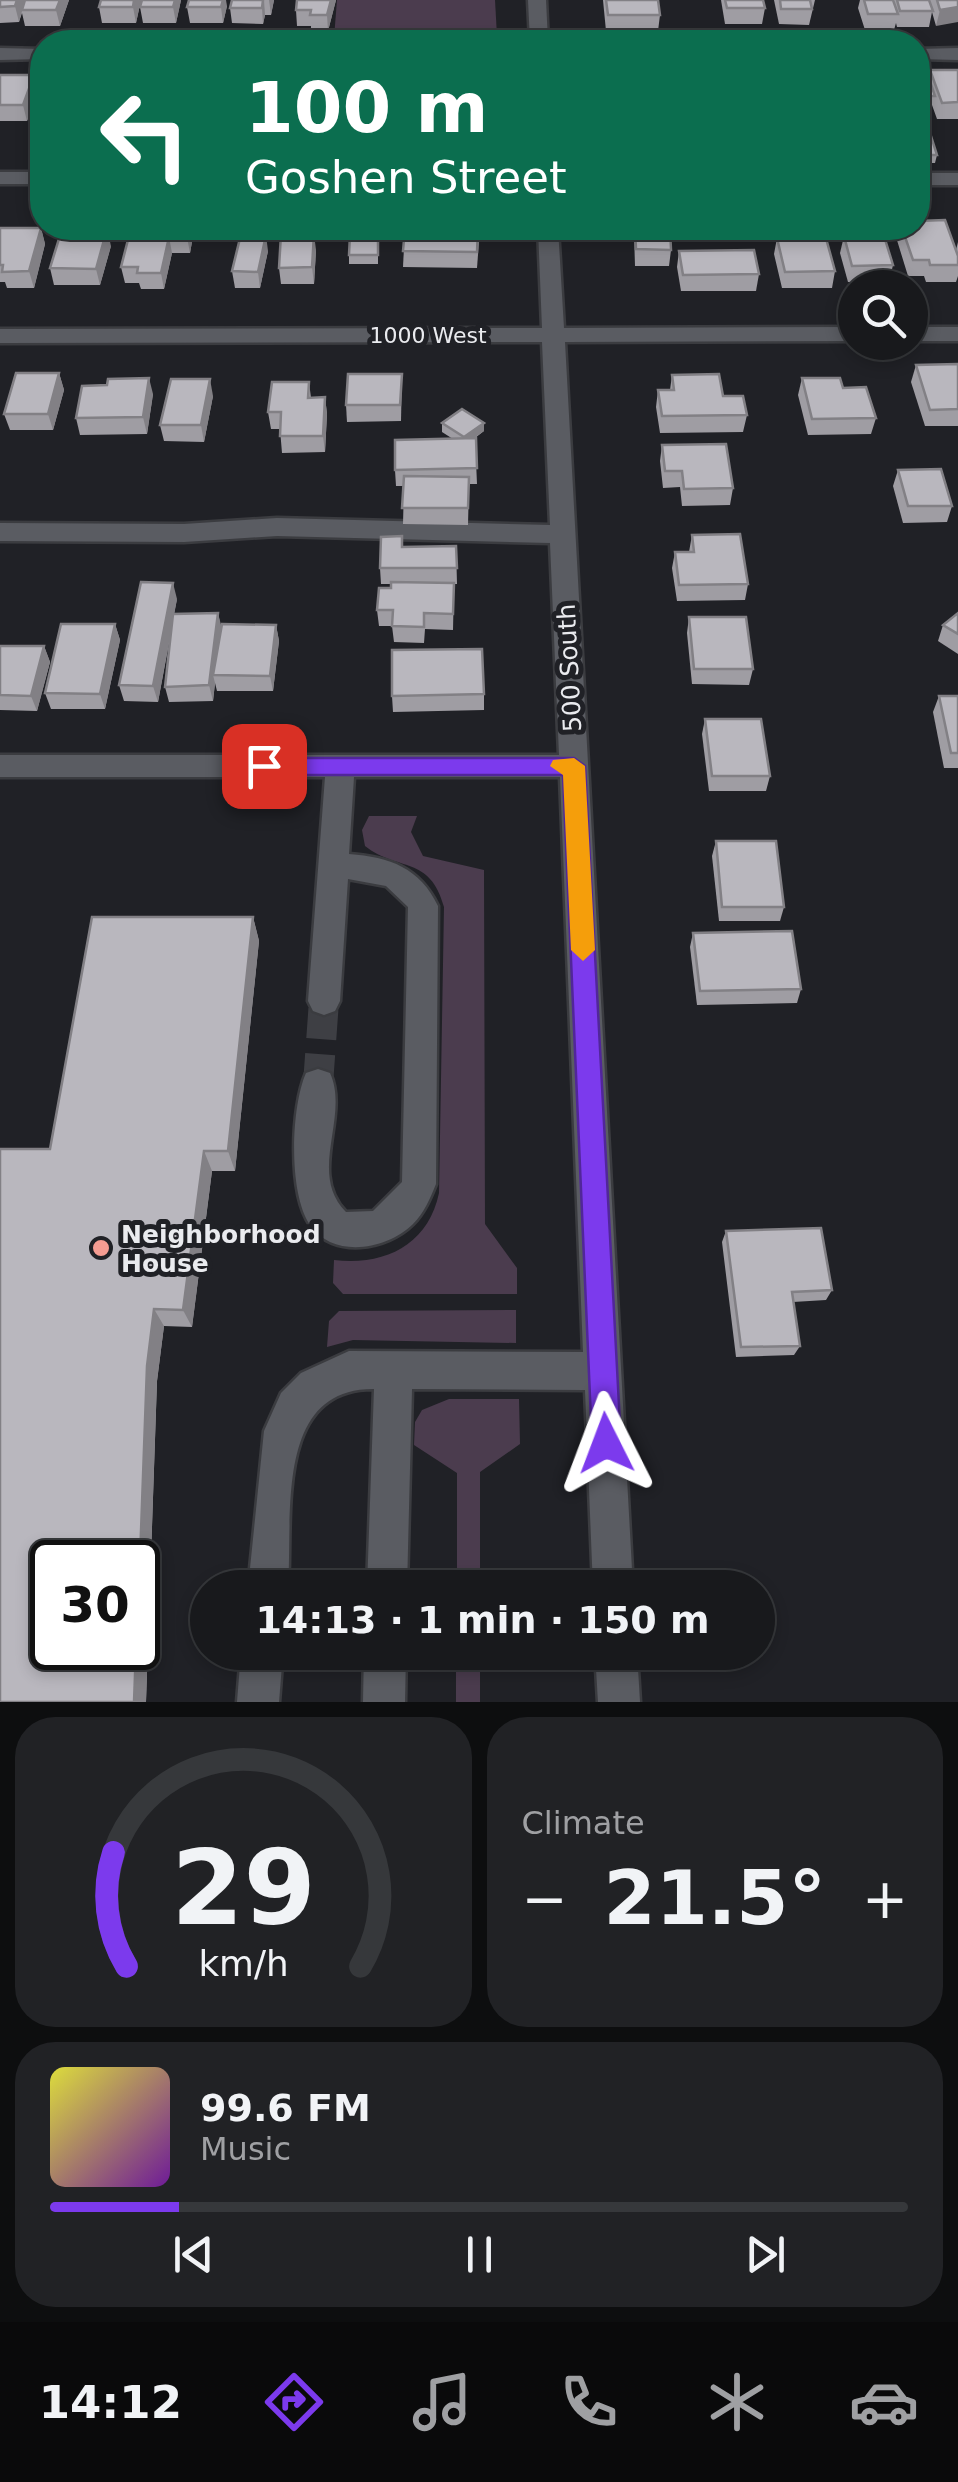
<!DOCTYPE html>
<html lang="en">
<head>
<meta charset="utf-8">
<style>
	:root { --surface:#18191c; --page:#212225; --text:#f1f3f6; --muted:#9fa0a3; --line:#36383b; --accent:#7c3aed }
	body { margin:0; font-family:"DejaVu Sans",sans-serif; background:var(--page); color:var(--text); height:100vh; display:flex; flex-direction:column; font-size:38px; white-space:nowrap }
	* { box-sizing:border-box; margin:0 }
	p { font-size:32px; color:var(--muted) }
	.icon { flex:none; width:55px; height:55px; fill:none; stroke:currentColor; stroke-width:2; stroke-linecap:round; stroke-linejoin:round }
	.map { position:relative; height:1702px; overflow:hidden }
	.side { display:flex; flex-direction:column; gap:15px; padding:15px; background:#0d0e0f; flex:1 }
	.side>* { flex:none }
	.top-card { position:absolute; left:30px; top:30px; width:900px; height:210px; border-radius:40px; box-shadow:0 5px 15px #0003,0 0 0 2px var(--line); background:#0b6e4f; color:#fff; overflow:hidden }
	.tools { position:absolute; left:838px; top:270px; display:grid; gap:20px }
	.tools a { display:grid; place-items:center; width:90px; height:90px; border-radius:50%; background:var(--surface); box-shadow:0 5px 15px #0003,0 0 0 2px var(--line); font-size:50px }
	.speed { position:absolute; left:30px; top:1540px; display:flex; gap:20px; font-size:50px; font-weight:700; text-align:center }
	.speed>* { display:grid; place-content:center; width:130px; height:130px; border-radius:50%; background:var(--surface); box-shadow:0 5px 15px #0003,0 0 0 2px var(--line); line-height:1 }
	.speed .limit { border:5px solid #111; border-radius:15px; background:#fff; color:#111 }
	.pin { position:absolute; display:grid; place-items:center; width:85px; height:85px; color:#fff; margin:-42px; border-radius:20px; box-shadow:0 5px 15px #0006 }
	.me { position:absolute; width:110px; margin:-55px; rotate:357deg; stroke-linejoin:round; filter:drop-shadow(0 0 8px #0008) }
	.turn { display:flex; align-items:center; gap:35px; height:210px; padding:0 50px; font-size:45px }
	.turn .icon { width:130px; height:130px; stroke-width:2.5 }
	.turn b { display:block; font-size:70px; line-height:85px }
	.big { font-size:75px; font-weight:700; line-height:1.1 }
	.side .tile { flex:1; display:flex; flex-direction:column; justify-content:center; gap:15px; min-width:0; padding:0 35px; border-radius:40px; background:var(--page) }
	.side .dial { align-items:center; gap:0 }
	.dial svg { height:260px; overflow:visible; fill:none; stroke:var(--line); stroke-width:7; stroke-linecap:round; text-anchor:middle }
	.dial text { fill:var(--text); stroke:none }
	.song { display:flex; align-items:center; gap:30px }
	.cover { width:120px; height:120px; border-radius:15px; background:linear-gradient(135deg,hsl(60 70% 55%),hsl(280 70% 35%)) }
	.played { height:10px; border-radius:5px; background:linear-gradient(90deg,var(--accent) 15%,var(--line) 15%) }
	.keys { display:flex; justify-content:space-around; direction:ltr }
	.heat { display:flex; justify-content:space-between; align-items:center; font-size:55px; direction:ltr }
	.side .tiles { flex:1; display:grid; gap:15px; grid-template-columns:1fr 1fr }
	.tile:last-child { grid-column:span 2 }
	.trip { position:absolute; left:190px; top:1570px; width:585px; height:100px; border-radius:50px; background:var(--surface); box-shadow:0 5px 15px #0003,0 0 0 2px var(--line); font-weight:700; line-height:100px; text-align:center }
	.dock { display:flex; height:160px; justify-content:space-around; align-items:center; background:#0a0a0b; color:var(--muted) }
	.dock .icon { width:70px; height:70px }
	.dock .selected { color:var(--accent) }
	.dock b { font-size:45px; color:var(--text) }
	.map>svg:first-child { display:block }
</style>
</head>
<body>
<div class="map">
<svg width="958" height="1702" viewBox="0 0 958 1702">
	<rect width="100%" height="100%" fill="#202126"/>
	<g fill="#4b3c4e">
		<polygon points="337,0 495,0 497,36 334,38"/>
		<path d="M369,816H417L411,832L423,856L484,870L485,1224L517,1268V1294H343L333,1283L334,1260C385,1266 428,1245 439,1193L444,907C430,855 398,872 365,846L362,830Z"/>
		<polygon points="516,1310 516,1343 353,1340 327,1347 329,1321 339,1311"/>
		<polygon points="449,1399 519,1399 520,1444 480,1472 480,1587 457,1587 457,1473 414,1445 415,1422 422,1410"/>
		<rect x="456" y="1653" width="24" height="49"/>
	</g>
	<g fill="none" stroke-linecap="round" stroke-linejoin="round">
		<polyline stroke="#3e3f44" stroke-width="30" stroke-dasharray="30 15" stroke-linecap="butt" points="318,1084 324,1001"/>
		<defs>
			<g id="minor">
				<polygon points="528,0 546,0 548,42 530,42"/>
				<polygon points="0,48 42,49 42,59 0,60"/>
				<polygon points="958,48 958,60 918,59 918,49"/>
				<rect x="0" y="172" width="42" height="12"/>
				<rect x="918" y="173" width="40" height="12"/>
				<path d="M538,228H558L564,328L855,327V341L565,342L633,1588H593L585,1390L412,1389L407,1588H367L374,1389C274,1388 293,1516 288,1588H248L264,1431L281,1393L301,1373L349,1351L583,1352L560,777H354L349,854C390,857 420,868 438,906L436,1184C430,1199 424,1213 413,1224C387,1250 333,1259 310,1225C288,1193 291,1107 306,1073L318,1069L330,1073C350,1117 307,1173 346,1212L373,1211L402,1182L408,907L386,886L348,879L340,1001L335,1011L324,1015L313,1011L308,1001L325,777H0V755H559L550,543L277,536L184,542L0,541V523L184,524L277,518L550,525L542,342L0,343V329L542,328Z"/>
				<rect x="910" y="327" width="48" height="14"/>
				<polygon points="241,1652 283,1652 279,1702 237,1702"/>
				<polygon points="364,1652 406,1652 405,1702 363,1702"/>
				<polygon points="595,1652 637,1652 640,1702 598,1702"/>
			</g>
		</defs>
		<use href="#minor" stroke="#3b3c40" stroke-width="5"/>
		<use href="#minor" fill="#5a5c62" fill-rule="evenodd"/>
	</g>
	<g fill="#9f9da3">
		<polygon points="0,0 69,0 60,26 25,26 22,13 19,22 0,23"/>
		<polygon points="141,0 136,23 102,23 99,7"/>
		<polygon points="142,0 181,0 176,23 143,23 140,7"/>
		<polygon points="232,0 274,0 271,15 265,15 263,24 232,23 230,8"/>
		<polygon points="297,0 336,0 328,31 311,31 311,26 297,26 296,10"/>
		<polygon points="603,0 658,0 660,15 658,31 606,31"/>
		<polygon points="721,0 763,0 765,8 762,24 725,24"/>
		<polygon points="774,0 815,0 809,25 779,24"/>
		<polygon points="860,0 958,0 936,26 932,12 929,27 897,27 896,23 894,30 865,30 858,8"/>
		<polygon points="227,6 223,23 190,23 187,7"/>
		<polygon points="918,70 928,76 930,70 958,70 958,119 937,119 932,105 931,112 918,112"/>
		<polygon points="0,75 34,75 38,91 27,121 0,121"/>
		<polygon points="918,133 937,155 935,163 918,163"/>
		<polygon points="0,228 41,228 45,244 34,288 7,288 5,282 0,282"/>
		<polygon points="131,228 189,228 192,242 190,253 172,253 164,289 141,289 139,283 125,283 121,267"/>
		<polygon points="405,228 480,228 477,268 403,267"/>
		<polygon points="631,228 697,228 696,234 670,234 671,250 669,266 635,266 634,234 632,234"/>
		<polygon points="898,228 918,228 956,250 958,242 958,276 956,282 926,282 924,276 908,276 896,237"/>
		<polygon points="797,231 835,271 832,288 782,288 774,254 777,238 796,237"/>
		<polygon points="378,234 378,264 349,264 349,255"/>
		<polygon points="844,236 893,265 889,282 848,282 840,253"/>
		<polygon points="111,246 100,285 54,285 50,268"/>
		<polygon points="316,250 314,284 281,284 279,268"/>
		<polygon points="268,251 260,288 235,288 232,271"/>
		<polygon points="679,251 759,274 756,291 681,291 677,267"/>
		<polygon points="958,364 958,426 925,426 911,382 916,365"/>
		<polygon points="59,373 64,390 53,430 10,430 4,414"/>
		<polygon points="402,374 401,421 347,422 346,405"/>
		<polygon points="672,375 747,415 743,432 660,433 656,407 658,390 670,390"/>
		<polygon points="802,378 843,388 876,418 871,434 808,435 798,395"/>
		<polygon points="309,382 311,398 325,397 327,414 325,452 282,453 280,429 271,429 268,412"/>
		<polygon points="153,394 147,434 80,435 76,418"/>
		<polygon points="213,396 204,442 164,441 160,425"/>
		<polygon points="442,423 484,431 475,438 477,484 469,484 468,525 403,524 404,486 396,486 395,470 453,439 442,432"/>
		<polygon points="662,445 733,488 730,505 682,506 680,487 663,488 660,461"/>
		<polygon points="898,470 952,506 947,522 903,523 893,486"/>
		<polygon points="692,535 748,584 745,600 677,601 672,568 675,552 689,552"/>
		<polygon points="456,546 457,584 454,584 453,630 425,629 424,643 394,642 392,626 379,626 377,610 391,588 391,584 381,584 380,568 403,547"/>
		<polygon points="177,599 174,614 218,613 221,628 276,625 279,641 273,691 217,691 215,683 213,701 169,702 165,687 172,627 158,702 124,701 119,685"/>
		<polygon points="958,613 958,654 938,641 943,625"/>
		<polygon points="689,617 753,669 749,685 692,684 687,633"/>
		<polygon points="115,624 120,640 105,709 51,709 45,693"/>
		<polygon points="0,646 44,646 50,662 37,711 0,710"/>
		<polygon points="484,694 484,710 393,712 392,696"/>
		<polygon points="939,696 958,696 958,768 944,768 933,712"/>
		<polygon points="705,719 770,776 766,791 709,791 702,734"/>
		<polygon points="716,841 784,907 780,921 719,921 712,856"/>
		<polygon points="253,917 259,941 235,1171 212,1171 192,1327 164,1326 157,1381 146,1702 0,1702 50,1149"/>
		<polygon points="693,933 801,989 797,1003 697,1005 690,947"/>
		<polygon points="726,1231 832,1290 826,1300 793,1302 800,1346 794,1355 736,1357 722,1242"/>
	</g>
	<g fill="#828085">
		<polygon points="17,0 25,0 19,22 15,6"/>
		<polygon points="60,0 69,0 60,26 56,10"/>
		<polygon points="134,0 141,0 136,23 133,7"/>
		<polygon points="175,0 181,0 176,23 173,7"/>
		<polygon points="223,0 226,0 227,6 223,23 221,7"/>
		<polygon points="264,0 265,15 263,24 262,8"/>
		<polygon points="269,0 274,0 271,15"/>
		<polygon points="331,0 336,0 328,31 327,15"/>
		<polygon points="958,7 958,22 936,26 940,10"/>
		<polygon points="34,75 38,91 27,121 23,105"/>
		<polygon points="41,228 45,244 34,288 29,271"/>
		<polygon points="189,228 192,242 190,253 187,237"/>
		<polygon points="107,229 111,246 100,285 96,269"/>
		<polygon points="314,234 316,250 314,284 312,267"/>
		<polygon points="266,235 268,251 260,288 258,272"/>
		<polygon points="169,237 172,253 164,289 161,273"/>
		<polygon points="59,373 64,390 53,430 48,414"/>
		<polygon points="149,378 153,394 147,434 143,417"/>
		<polygon points="210,379 213,396 204,442 201,425"/>
		<polygon points="325,397 327,414 325,452 323,436"/>
		<polygon points="484,423 484,431 464,445 464,437"/>
		<polygon points="173,583 177,599 158,702 153,686"/>
		<polygon points="218,613 222,629 213,675 215,683 213,701 209,685"/>
		<polygon points="115,624 120,640 105,709 100,694"/>
		<polygon points="276,625 279,641 273,691 270,676"/>
		<polygon points="44,646 50,662 37,711 31,696"/>
		<polygon points="253,917 259,941 235,1171 228,1151"/>
		<polygon points="204,1151 212,1171 192,1327 183,1310"/>
		<polygon points="154,1309 164,1326 157,1381 146,1702 134,1702 136,1648 138,1648 147,1366"/>
	</g>
	<g fill="#b9b7be" stroke="#828085" stroke-width="2.5">
		<polygon points="0,0 17,0 15,6 0,7"/>
		<polygon points="25,0 60,0 56,10 22,10"/>
		<polygon points="101,0 134,0 133,7 99,7"/>
		<polygon points="142,0 175,0 173,7 140,7"/>
		<polygon points="189,0 223,0 221,7 187,7"/>
		<polygon points="232,0 263,0 262,8 230,8"/>
		<polygon points="297,0 331,0 327,15 310,15 311,10 296,10"/>
		<polygon points="606,0 658,0 660,15 608,15"/>
		<polygon points="725,0 763,0 765,8 727,8"/>
		<polygon points="780,0 810,0 812,9 781,9"/>
		<polygon points="864,0 893,0 898,14 868,14"/>
		<polygon points="897,0 929,0 933,11 900,11"/>
		<polygon points="937,0 958,0 958,7 940,10"/>
		<polygon points="918,70 926,70 935,96 918,96"/>
		<polygon points="930,70 958,70 958,102 942,103"/>
		<polygon points="0,75 34,75 23,105 0,105"/>
		<polygon points="918,133 930,133 937,155 918,155"/>
		<polygon points="945,220 958,256 958,265 930,265 929,260 913,260 902,228 918,228 918,221"/>
		<polygon points="0,228 41,228 29,271 2,272 3,265 0,265"/>
		<polygon points="131,228 188,228 187,237 169,237 161,273 137,273 138,267 121,267"/>
		<polygon points="405,228 478,228 477,252 403,251"/>
		<polygon points="635,228 670,228 671,250 636,249"/>
		<polygon points="62,229 107,229 96,269 50,268"/>
		<polygon points="797,231 824,231 835,271 785,272 777,238 798,237"/>
		<polygon points="241,234 266,235 258,272 232,271"/>
		<polygon points="281,234 314,234 312,267 279,268"/>
		<polygon points="350,234 378,234 378,255 349,255"/>
		<polygon points="844,236 884,236 893,265 852,266"/>
		<polygon points="754,250 759,274 683,275 679,251"/>
		<polygon points="958,364 958,409 930,410 916,365"/>
		<polygon points="16,373 59,373 48,414 4,414"/>
		<polygon points="348,374 402,374 400,405 346,405"/>
		<polygon points="719,374 723,396 743,396 747,415 662,416 658,390 674,390 672,375"/>
		<polygon points="149,378 143,417 76,418 82,386 107,385 108,379"/>
		<polygon points="802,378 840,378 843,388 866,387 876,418 812,419"/>
		<polygon points="171,379 210,379 201,425 160,425"/>
		<polygon points="272,382 309,382 308,398 325,397 323,436 280,436 281,412 268,412"/>
		<polygon points="462,409 484,423 464,437 442,423"/>
		<polygon points="476,438 477,468 395,470 395,440"/>
		<polygon points="726,444 733,488 684,489 682,471 665,471 662,445"/>
		<polygon points="941,469 952,506 908,506 898,470"/>
		<polygon points="404,476 469,477 468,508 402,508"/>
		<polygon points="740,534 748,584 679,585 675,552 694,552 692,535"/>
		<polygon points="402,536 402,547 456,546 457,568 380,568 381,537"/>
		<polygon points="141,582 173,583 153,686 119,685"/>
		<polygon points="391,582 454,583 453,614 424,613 424,627 392,626 393,610 377,610 379,588 391,588"/>
		<polygon points="218,613 209,685 165,687 173,614"/>
		<polygon points="958,613 958,634 943,625"/>
		<polygon points="689,617 746,617 753,669 694,669"/>
		<polygon points="61,624 115,624 100,694 45,693"/>
		<polygon points="222,624 276,625 270,676 213,675"/>
		<polygon points="0,646 44,646 31,696 0,695"/>
		<polygon points="482,649 484,694 392,696 392,650"/>
		<polygon points="939,696 958,696 958,753 951,753"/>
		<polygon points="705,719 761,719 770,776 712,776"/>
		<polygon points="716,841 776,841 784,907 722,907"/>
		<polygon points="92,917 253,917 228,1151 204,1151 183,1310 154,1309 147,1366 138,1614 138,1562 52,1562 52,1648 136,1648 134,1702 0,1702 0,1149 50,1149"/>
		<polygon points="792,931 801,989 700,991 693,933"/>
		<polygon points="821,1228 832,1290 792,1292 800,1346 741,1347 726,1231"/>
	</g>
	<polygon fill="#7c3aed" stroke="#51269a" stroke-width="2.5" points="264,758 574,758 585,766 621,1443 617,1453 606,1458 596,1453 592,1443 563,775 264,775 253,766"/>
	<polygon fill="#f59e0b" points="574,758 585,766 595,950 583,961 571,950 563,775 550,766 553,760"/>
	<circle fill="#f59c92" stroke="#202126" stroke-width="4" cx="101" cy="1248" r="10"/>
	<g text-anchor="middle" stroke-width="10" stroke-linejoin="round" paint-order="stroke">
		<g font-size="22" fill="#eaebef" stroke="#202126">
			<text x="428" y="343">1000 West</text>
		</g>
		<g font-size="25" fill="#eaebef" stroke="#202126">
			<text transform="translate(569 668) rotate(-93)" y="9">500 South</text>
		</g>
		<g font-size="25" font-weight="bold" fill="#eaebef" stroke="#202126" text-anchor="start">
			<text x="121" y="1243">Neighborhood<tspan x="121" dy="29">House</tspan></text>
		</g>
	</g>
</svg>
<div class="tools">
<a><svg class="icon" aria-label="search" viewBox="0 0 24 24"><circle cx="10" cy="10" r="6"/><path d="M15 15l6 6"/></svg></a>
</div>
<div class="speed"><div class="limit">30</div></div>
<div class="pin" style="left:264px;top:766px;background:#d93025"><svg class="icon" aria-label="arrive" viewBox="0 0 24 24"><path d="M6 21V4h12l-3 4 3 4H6"/></svg></div>
<svg class="me" style="left:606px;top:1443px" viewBox="-20 -20 40 40"><path d="M0-17L14 15 0 8-14 15z" fill="#7c3aed" stroke="#fff" stroke-width="4"/></svg>
<div class="trip">14:13 · 1 min · 150 m</div>
<div class="top-card">
<div class="turn"><svg class="icon" aria-label="left" viewBox="0 0 24 24"><path d="M17 20v-9H6M10 6l-5 5 5 5"/></svg><div><b>100 m</b>Goshen Street</div></div>
</div>
</div>
<section class="side">
<div class="tiles">
<div class="tile dial"><svg viewBox="0 0 100 80">
<path d="M14 69A42 42 0 1 1 86 69"/>
<path d="M14 69A42 42 0 0 1 10 34" stroke="#7c3aed"/>
<text x="50" y="56" font-size="32" font-weight="700">29</text>
<text x="50" y="72" font-size="11">km/h</text>
</svg></div>
<div class="tile"><p>Climate</p>
<div class="heat"><a>−</a><b class="big">21.5°</b><a>+</a></div>
</div>
<div class="tile">
<div class="song"><i class="cover"></i><div><b>99.6 FM</b><p>Music</p></div></div>
<div class="played"></div>
<div class="keys"><svg class="icon" aria-label="previous" viewBox="0 0 24 24"><path d="M18 5L8 12l10 7zM5 5v14"/></svg><svg class="icon" aria-label="pause" viewBox="0 0 24 24"><path d="M8 5v14M16 5v14"/></svg><svg class="icon" aria-label="next" viewBox="0 0 24 24"><path d="M6 5l10 7-10 7zM19 5v14"/></svg></div>
</div>
</div>
</section>
<nav class="dock">
<b>14:12</b>
<svg class="icon selected" aria-label="directions" viewBox="0 0 24 24"><path d="M12 3l9 9-9 9-9-9zM9 14v-3h6M13 9l2 2-2 2"/></svg>
<svg class="icon" aria-label="music" viewBox="0 0 24 24"><path d="M9 18V5l10-2v13"/><circle cx="6" cy="18" r="3"/><circle cx="16" cy="16" r="3"/></svg>
<svg class="icon" aria-label="phone" viewBox="0 0 24 24"><path d="M5 4h4l2 5-3 2q2 4 5 5l2-3 5 2v4C11 20 4 13 5 4z"/></svg>
<svg class="icon" aria-label="climate" viewBox="0 0 24 24"><path d="M12 3v18M4 7l16 10M4 17L20 7"/></svg>
<svg class="icon" aria-label="car" viewBox="0 0 24 24"><path d="M5 17H2v-5l4-1 3-4h7l3 4 3 1v5h-3M9 17h6M6 11h13"/><circle cx="7" cy="17" r="2"/><circle cx="17" cy="17" r="2"/></svg>
</nav>
</body>
</html>
